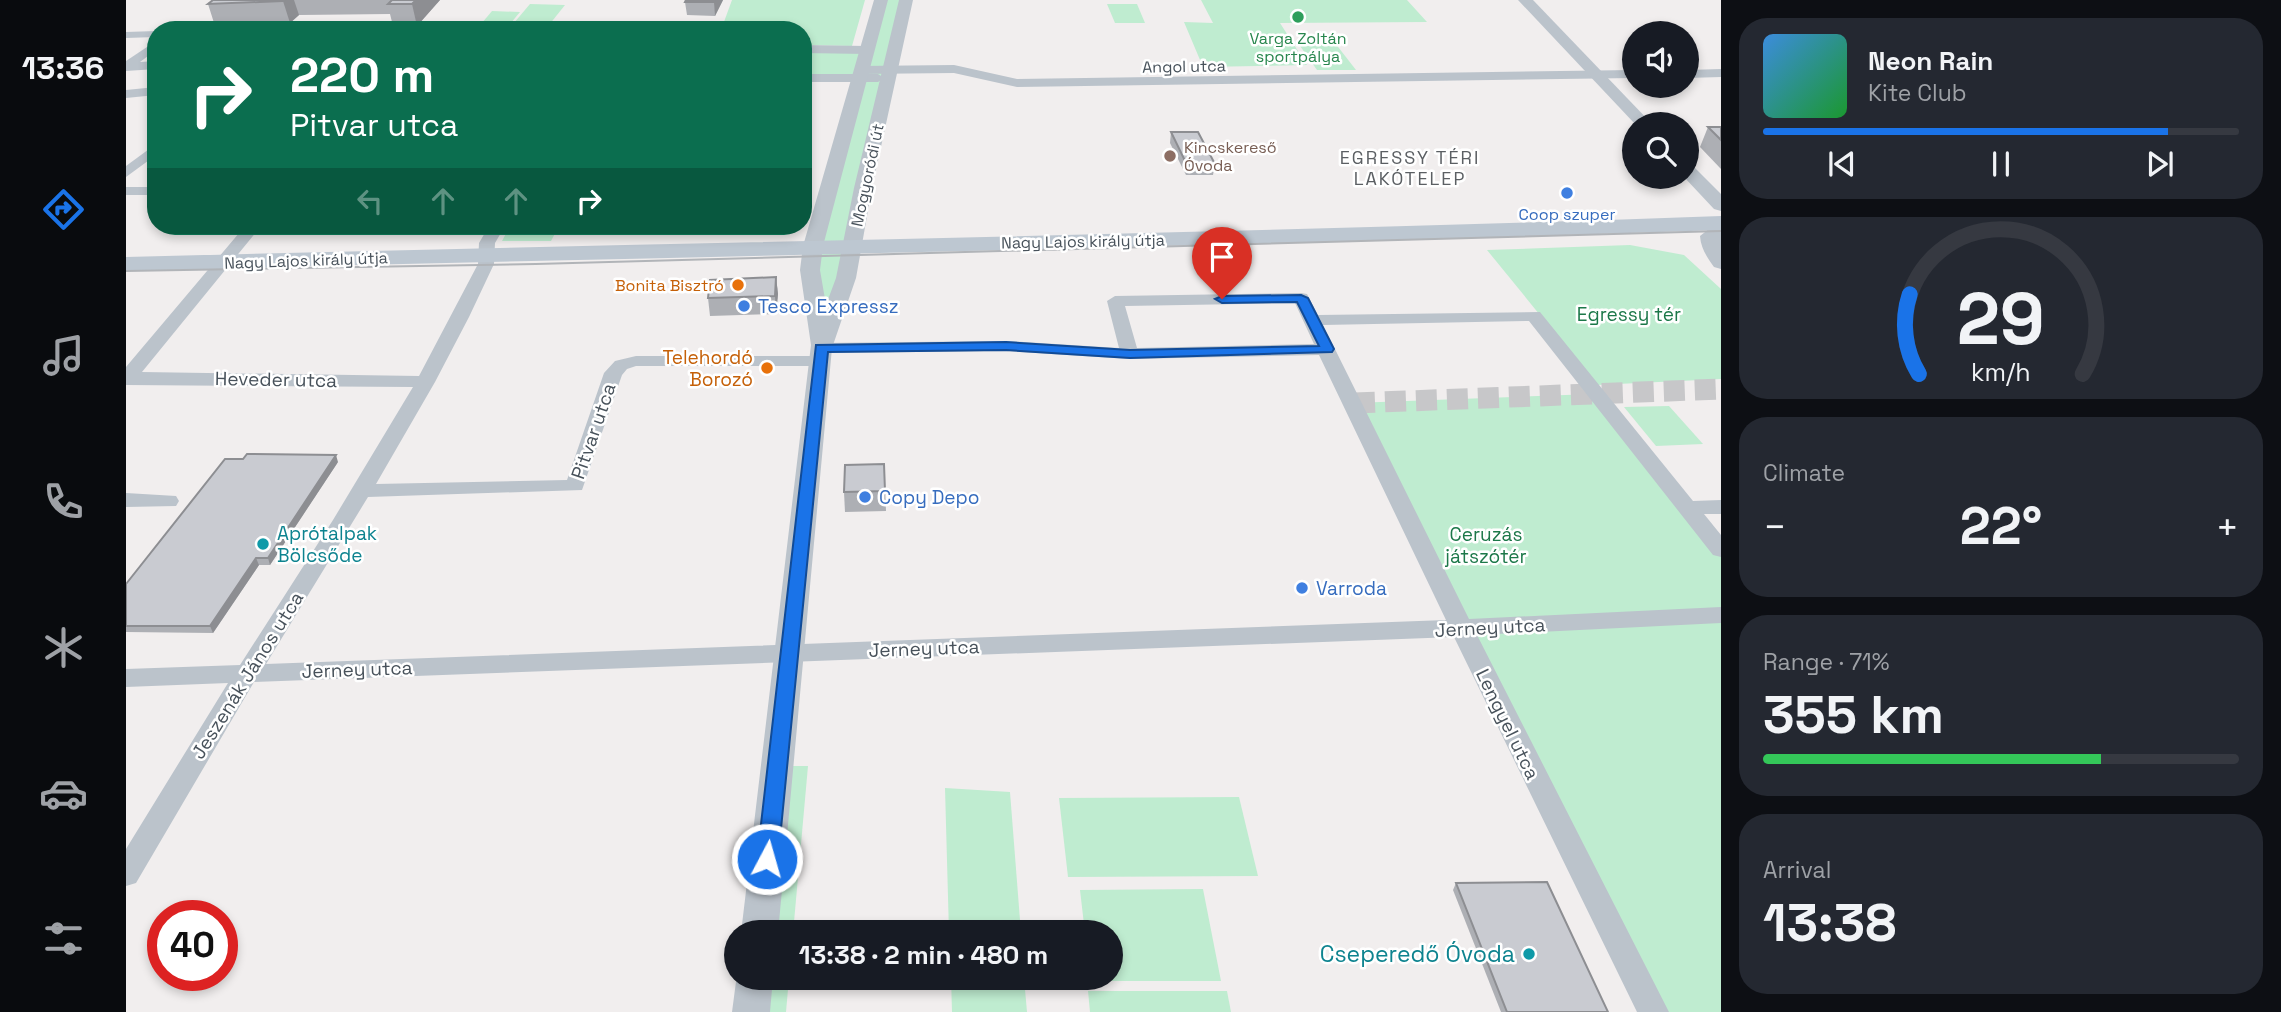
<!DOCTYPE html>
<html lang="en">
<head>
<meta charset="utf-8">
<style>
	:root { --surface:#171b24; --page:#242831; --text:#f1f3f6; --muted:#9ea1a6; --line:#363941; --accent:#1a73e8 }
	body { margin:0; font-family:"Space Grotesk",sans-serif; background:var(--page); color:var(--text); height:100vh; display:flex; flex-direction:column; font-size:26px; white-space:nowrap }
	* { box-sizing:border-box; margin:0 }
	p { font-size:23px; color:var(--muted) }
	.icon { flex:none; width:38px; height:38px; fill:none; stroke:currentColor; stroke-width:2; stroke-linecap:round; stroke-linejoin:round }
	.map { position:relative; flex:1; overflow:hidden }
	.panel { display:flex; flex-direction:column; gap:18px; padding:18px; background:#0d0f14; width:560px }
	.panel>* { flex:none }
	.top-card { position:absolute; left:21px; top:21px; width:665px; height:214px; border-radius:28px; box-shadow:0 4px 10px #0003; background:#0b6e4f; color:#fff; overflow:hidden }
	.tools { position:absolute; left:1496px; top:21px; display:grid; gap:14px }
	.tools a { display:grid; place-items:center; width:77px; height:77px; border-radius:50%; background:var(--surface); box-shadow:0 4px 10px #0003; font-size:35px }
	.speed { position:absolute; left:21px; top:900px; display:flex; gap:14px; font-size:35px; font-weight:700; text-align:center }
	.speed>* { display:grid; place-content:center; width:91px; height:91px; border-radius:50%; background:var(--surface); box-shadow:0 4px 10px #0003; line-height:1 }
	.speed .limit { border:10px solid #d22; background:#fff; color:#111 }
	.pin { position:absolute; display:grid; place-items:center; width:60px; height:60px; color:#fff; margin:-72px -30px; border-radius:50% 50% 50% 0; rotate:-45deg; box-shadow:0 0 7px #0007 }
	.pin .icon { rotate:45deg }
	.me { position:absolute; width:77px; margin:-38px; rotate:6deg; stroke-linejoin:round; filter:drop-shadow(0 0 5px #0008) }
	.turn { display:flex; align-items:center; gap:24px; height:147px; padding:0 28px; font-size:32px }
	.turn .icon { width:91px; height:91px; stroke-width:2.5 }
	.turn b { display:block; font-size:49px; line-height:60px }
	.lanes { display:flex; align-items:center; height:66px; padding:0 28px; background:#0003; justify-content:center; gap:35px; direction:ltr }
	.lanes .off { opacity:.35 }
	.big { font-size:52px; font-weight:700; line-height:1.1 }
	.panel .widget { flex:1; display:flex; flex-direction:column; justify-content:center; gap:10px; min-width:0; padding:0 24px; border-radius:28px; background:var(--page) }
	.panel .dial { align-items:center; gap:0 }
	.dial svg { height:182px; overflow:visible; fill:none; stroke:var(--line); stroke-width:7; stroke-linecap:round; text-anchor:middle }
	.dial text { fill:var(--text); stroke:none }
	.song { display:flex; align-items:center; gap:21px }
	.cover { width:84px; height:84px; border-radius:10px; background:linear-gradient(135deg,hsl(210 70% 55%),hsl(130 70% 35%)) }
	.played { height:7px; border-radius:4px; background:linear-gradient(90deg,var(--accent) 85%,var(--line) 85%) }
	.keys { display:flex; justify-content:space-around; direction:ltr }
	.heat { display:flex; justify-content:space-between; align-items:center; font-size:38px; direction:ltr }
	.charge { height:10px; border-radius:5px; background:linear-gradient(90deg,#34c759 71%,var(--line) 0) }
	.trip { position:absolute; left:598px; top:920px; width:399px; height:70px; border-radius:35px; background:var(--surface); box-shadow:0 4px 10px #0003; font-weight:700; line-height:70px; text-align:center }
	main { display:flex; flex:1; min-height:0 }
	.tabs { display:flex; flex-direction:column; width:126px; justify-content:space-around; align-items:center; background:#090b0e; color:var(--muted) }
	.tabs .icon { width:49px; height:49px }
	.tabs .on { color:var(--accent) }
	.tabs b { font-size:32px; color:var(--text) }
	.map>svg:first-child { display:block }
</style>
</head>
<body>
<main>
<nav class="tabs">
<b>13:36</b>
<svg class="icon on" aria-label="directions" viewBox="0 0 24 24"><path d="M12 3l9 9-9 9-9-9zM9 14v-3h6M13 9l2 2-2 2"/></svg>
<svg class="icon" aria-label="music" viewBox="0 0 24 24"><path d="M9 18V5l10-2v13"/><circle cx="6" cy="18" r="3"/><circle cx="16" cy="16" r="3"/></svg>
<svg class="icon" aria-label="phone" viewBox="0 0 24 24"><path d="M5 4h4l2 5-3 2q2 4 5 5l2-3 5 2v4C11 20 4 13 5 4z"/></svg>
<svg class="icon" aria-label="climate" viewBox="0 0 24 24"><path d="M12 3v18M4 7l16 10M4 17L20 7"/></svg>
<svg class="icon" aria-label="car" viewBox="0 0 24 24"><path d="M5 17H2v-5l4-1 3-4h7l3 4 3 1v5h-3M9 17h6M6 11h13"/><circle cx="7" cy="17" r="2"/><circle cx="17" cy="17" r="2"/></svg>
<svg class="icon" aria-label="filters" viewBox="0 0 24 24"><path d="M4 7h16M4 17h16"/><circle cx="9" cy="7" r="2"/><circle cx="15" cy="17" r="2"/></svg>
</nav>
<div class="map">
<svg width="1595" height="1012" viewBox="0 0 1595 1012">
	<rect width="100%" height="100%" fill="#f1eeee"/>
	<g fill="#bfecd0">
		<polygon points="606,0 739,0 726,46 677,45 677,30 595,30"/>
		<polygon points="755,0 780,0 695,348 684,270"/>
		<polygon points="1075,0 1281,0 1301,22 1154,23 1181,65 1077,67 1058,22 1087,23"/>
		<polygon points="404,4 439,5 419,30 382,30"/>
		<polygon points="981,4 1011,4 1019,23 989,23"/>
		<polygon points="366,11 394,12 379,30 350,30"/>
		<polygon points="1172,43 1209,43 1230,70 1191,70"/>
		<polygon points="677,51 735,52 728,77 677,77"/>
		<polygon points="384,226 433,226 425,241 376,241"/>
		<polygon points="1504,245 1558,255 1595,289 1595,379 1471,385 1361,250"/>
		<polygon points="1467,394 1595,552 1595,1012 1527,1012 1228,403"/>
		<polygon points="1543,406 1577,444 1530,446 1498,407"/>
		<polygon points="659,766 682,766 667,933 641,933"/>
		<polygon points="819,788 884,792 895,933 823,933"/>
		<polygon points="1113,797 1132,876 942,877 933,798"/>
		<polygon points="1077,889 1095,981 964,981 964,978 985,978 985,933 959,933 954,890"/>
		<polygon points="636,978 663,978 660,1012 633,1012"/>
		<polygon points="825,978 898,978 901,1012 826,1012"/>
		<polygon points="1101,991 1105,1012 964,1012 962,991"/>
	</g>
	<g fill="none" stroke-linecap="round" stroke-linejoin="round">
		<polyline stroke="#c7c7c9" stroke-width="21" stroke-dasharray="21 10" stroke-linecap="butt" points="1228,403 1595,389"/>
		<g fill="#bbc3cb" fill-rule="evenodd">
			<polygon points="30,31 30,37 0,38 0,32"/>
			<polygon points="30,41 30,50 14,62 30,61 30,69 0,71 0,61"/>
			<polygon points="677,45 740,46 746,50 740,54 677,53"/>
			<polygon points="828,65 891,79 1508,70 1508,78 891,87 828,73 735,74 729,70 735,66"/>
			<polygon points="1595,69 1595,77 1561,78 1561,70"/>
			<polygon points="677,74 752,74 758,78 752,82 677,82"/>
			<polygon points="30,87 30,95 0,98 0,90"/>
			<polygon points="30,144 30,155 0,177 0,166"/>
			<rect x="0" y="187" width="30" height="8"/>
			<path d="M119,226H135L16,372L293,376L352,264L353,243L363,226H379L369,243L368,264L343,317L309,382L250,484L441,480L478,373L489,361L510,356H694L703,361L694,366H510L501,369L496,375L456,490L242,497L140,664L1320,620L1193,355L1004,359L880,351L695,353L686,348L695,343L880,341L993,348L981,301L989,296L1175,293L1181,294L1192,315L1414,312L1567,501L1595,500V514H1578L1595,535V557L1587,555L1403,321L1197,325L1343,619L1595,607V623L1351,635L1543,1012H1511L1328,637L128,682L10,883L0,886V849L102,683L0,687V669L114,665L207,520L287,387L0,385V367ZM1169,303L1188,344L1011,348L999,306Z"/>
			<polygon points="0,493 50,496 53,501 50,506 0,507"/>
		</g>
		<g fill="#bbc3cb" fill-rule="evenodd">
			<polygon points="748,0 762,0 697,246 694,270 700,305 710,278 728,188 773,0 787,0 746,188 730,278 706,348 652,933 615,933 685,345 674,270 677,246"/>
			<polygon points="1392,0 1407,0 1526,124 1509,124"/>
			<polygon points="1561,165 1567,166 1595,194 1595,211 1588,209 1558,177 1561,177"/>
			<path d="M1595,223V269L1588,267C1581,257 1575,249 1574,236L1588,225Z"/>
			<polygon points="611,974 611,978 647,978 644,1012 606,1012"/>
		</g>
		<path fill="#bdc7d1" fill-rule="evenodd" d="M1595,216V230C1063,248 532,257 0,271V257C532,243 1063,235 1595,216Z"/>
		<polyline stroke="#b1b4b8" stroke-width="2" points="0,271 410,264 1595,231"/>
	</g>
	<g fill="#adafb4">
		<polygon points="87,0 314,0 291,26 267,26 264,14 173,15 164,23 89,26 82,4"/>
		<polygon points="560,0 597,0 589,16 561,15 559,2"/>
		<polygon points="1582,127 1595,127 1595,169 1574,147"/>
		<polygon points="1045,132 1089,164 1087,175 1060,175 1044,143"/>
		<polygon points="650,277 652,294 650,314 584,316 582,298"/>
		<polygon points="212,462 144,565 133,565 87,633 0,632 0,584"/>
		<polygon points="758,464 760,511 719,512 718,492"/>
		<polygon points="1330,883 1482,1012 1375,1012 1327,890"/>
	</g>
	<g fill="#8d8e92">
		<polygon points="159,0 168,0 173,15 164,23 157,1"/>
		<polygon points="290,0 314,0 291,26 286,4"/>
		<polygon points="589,0 597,0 589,16 588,2"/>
		<polygon points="650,277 652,294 650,314 649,296"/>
		<polygon points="210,455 212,462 144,565 142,558"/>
		<polygon points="130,558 133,565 87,633 84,626"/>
	</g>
	<g fill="#c9cbd1" stroke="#8d8e92" stroke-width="2">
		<polygon points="87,0 159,0 157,1 82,4"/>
		<polygon points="266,0 290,0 286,4 262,4"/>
		<polygon points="560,0 589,0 588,2 559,2"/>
		<polygon points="1582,127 1595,127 1595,140"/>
		<polygon points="1045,132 1072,132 1089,164 1061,165"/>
		<polygon points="650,277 649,296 582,298 584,280"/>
		<polygon points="121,454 210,455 142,558 130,558 84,626 0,626 0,584 99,459 117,459"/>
		<polygon points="758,464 759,491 718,492 719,465"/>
		<polygon points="1421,882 1482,1012 1381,1012 1330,883"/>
	</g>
	<polygon fill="#1a73e8" stroke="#114b97" stroke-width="2" points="1175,295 1182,298 1208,349 1206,352 1004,358 880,350 702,352 652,859 649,865 641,868 634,865 631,859 690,345 880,342 1004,350 1193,346 1171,302 1096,303 1089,299 1096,296"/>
	<circle fill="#2e9e5b" stroke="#fff" stroke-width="2.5" cx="1172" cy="17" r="7"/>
	<circle fill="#8d6e63" stroke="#fff" stroke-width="2.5" cx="1044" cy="156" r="7"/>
	<g fill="#3f7fe0" stroke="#fff" stroke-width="2.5">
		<circle cx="1441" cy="193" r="7"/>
		<circle cx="618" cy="306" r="7"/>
		<circle cx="739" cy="497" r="7"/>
		<circle cx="1176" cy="588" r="7"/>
	</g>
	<g fill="#e8710a" stroke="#fff" stroke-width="2.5">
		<circle cx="612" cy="285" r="7"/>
		<circle cx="641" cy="368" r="7"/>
	</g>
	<g fill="#0f9aa8" stroke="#fff" stroke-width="2.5">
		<circle cx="137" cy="544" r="7"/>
		<circle cx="1403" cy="954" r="7"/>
	</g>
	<g text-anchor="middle" stroke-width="5" stroke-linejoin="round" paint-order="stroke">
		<g font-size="16" fill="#27864d" stroke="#fff">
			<text x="1172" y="44">Varga Zoltán<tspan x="1172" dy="18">sportpálya</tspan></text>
		</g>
		<g font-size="16" fill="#48525b" stroke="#fff">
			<text transform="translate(1058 66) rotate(-1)" y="6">Angol utca</text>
			<text transform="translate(741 175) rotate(-78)" y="6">Mogyoródi út</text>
			<text transform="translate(957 241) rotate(-1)" y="6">Nagy Lajos király útja</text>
			<text transform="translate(180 260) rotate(-2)" y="6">Nagy Lajos király útja</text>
		</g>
		<g font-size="16" fill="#785e54" stroke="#fff" text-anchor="start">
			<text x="1058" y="153">Kincskereső<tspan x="1058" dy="18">Óvoda</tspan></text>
		</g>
		<g font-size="16" fill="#366cbe" stroke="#fff">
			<text x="1441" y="220">Coop szuper</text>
		</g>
		<g font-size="16" fill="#c56008" stroke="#fff" text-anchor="end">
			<text x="598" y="291">Bonita Bisztró</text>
		</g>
		<g font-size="18" letter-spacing="2" fill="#5b5f63" stroke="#fff">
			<text x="1284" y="164">EGRESSY TÉRI<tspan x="1284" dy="21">LAKÓTELEP</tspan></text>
		</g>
		<g font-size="19" fill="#366cbe" stroke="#fff" text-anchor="start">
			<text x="632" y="313">Tesco Expressz</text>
			<text x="753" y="504">Copy Depo</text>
			<text x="1190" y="595">Varroda</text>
		</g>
		<g font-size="19" fill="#1c7849" stroke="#fff">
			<text x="1503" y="321">Egressy tér</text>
			<text x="1360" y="541">Ceruzás<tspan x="1360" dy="22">játszótér</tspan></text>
		</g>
		<g font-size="19" fill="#c56008" stroke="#fff" text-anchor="end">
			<text x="627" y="364">Telehordó<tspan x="627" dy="22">Borozó</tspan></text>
		</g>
		<g font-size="19" fill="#48525b" stroke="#fff">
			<text transform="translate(150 379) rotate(1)" y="7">Heveder utca</text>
			<text transform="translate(467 431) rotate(-71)" y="7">Pitvar utca</text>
			<text transform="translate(1364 627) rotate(-3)" y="7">Jerney utca</text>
			<text transform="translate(798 648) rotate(-2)" y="7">Jerney utca</text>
			<text transform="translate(231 669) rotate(-2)" y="7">Jerney utca</text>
			<text transform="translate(121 675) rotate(-58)" y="7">Jeszenák János utca</text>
			<text transform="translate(1382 724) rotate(64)" y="7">Lengyel utca</text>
		</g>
		<g font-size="19" fill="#0d838f" stroke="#fff" text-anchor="start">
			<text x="151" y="540">Aprótalpak<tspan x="151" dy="22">Bölcsőde</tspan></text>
		</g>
		<g font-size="23" fill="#0d838f" stroke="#fff" text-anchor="end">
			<text x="1389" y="962">Cseperedő Óvoda</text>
		</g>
	</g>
</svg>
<div class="tools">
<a><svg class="icon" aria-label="sound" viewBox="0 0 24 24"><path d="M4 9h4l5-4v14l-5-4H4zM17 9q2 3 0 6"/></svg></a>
<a><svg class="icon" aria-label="search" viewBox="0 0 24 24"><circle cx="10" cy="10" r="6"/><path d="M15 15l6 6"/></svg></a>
</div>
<div class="speed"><div class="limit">40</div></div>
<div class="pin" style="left:1096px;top:299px;background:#d93025"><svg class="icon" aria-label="arrive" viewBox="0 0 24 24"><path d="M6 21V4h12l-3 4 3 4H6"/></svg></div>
<svg class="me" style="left:641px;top:859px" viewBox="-20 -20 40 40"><circle r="17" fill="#1a73e8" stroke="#fff" stroke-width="3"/><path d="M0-11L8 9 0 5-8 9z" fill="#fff"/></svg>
<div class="trip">13:38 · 2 min · 480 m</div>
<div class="top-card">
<div class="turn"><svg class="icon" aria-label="right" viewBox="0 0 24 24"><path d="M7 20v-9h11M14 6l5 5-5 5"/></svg><div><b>220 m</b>Pitvar utca</div></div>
<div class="lanes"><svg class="icon off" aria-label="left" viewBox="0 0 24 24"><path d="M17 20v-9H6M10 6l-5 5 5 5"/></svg><svg class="icon off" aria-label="ahead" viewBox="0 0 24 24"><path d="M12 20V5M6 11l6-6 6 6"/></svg><svg class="icon off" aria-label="ahead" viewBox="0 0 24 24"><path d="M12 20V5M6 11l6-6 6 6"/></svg><svg class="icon" aria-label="right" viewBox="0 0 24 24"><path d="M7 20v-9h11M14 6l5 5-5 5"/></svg></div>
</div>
</div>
<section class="panel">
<div class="widget">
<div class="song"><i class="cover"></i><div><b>Neon Rain</b><p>Kite Club</p></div></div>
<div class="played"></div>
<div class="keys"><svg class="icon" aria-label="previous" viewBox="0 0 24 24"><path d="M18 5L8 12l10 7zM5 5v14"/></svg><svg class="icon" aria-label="pause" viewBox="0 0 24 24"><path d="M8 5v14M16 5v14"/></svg><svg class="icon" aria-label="next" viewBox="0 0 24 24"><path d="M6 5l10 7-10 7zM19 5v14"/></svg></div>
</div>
<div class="widget dial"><svg viewBox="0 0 100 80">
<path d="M14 69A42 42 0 1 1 86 69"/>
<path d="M14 69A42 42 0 0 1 10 34" stroke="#1a73e8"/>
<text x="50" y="56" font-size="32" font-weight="700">29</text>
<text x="50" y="72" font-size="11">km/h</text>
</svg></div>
<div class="widget"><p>Climate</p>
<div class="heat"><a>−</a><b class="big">22°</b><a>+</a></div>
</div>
<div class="widget"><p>Range · 71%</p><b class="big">355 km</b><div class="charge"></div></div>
<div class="widget"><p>Arrival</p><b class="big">13:38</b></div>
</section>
</main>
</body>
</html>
